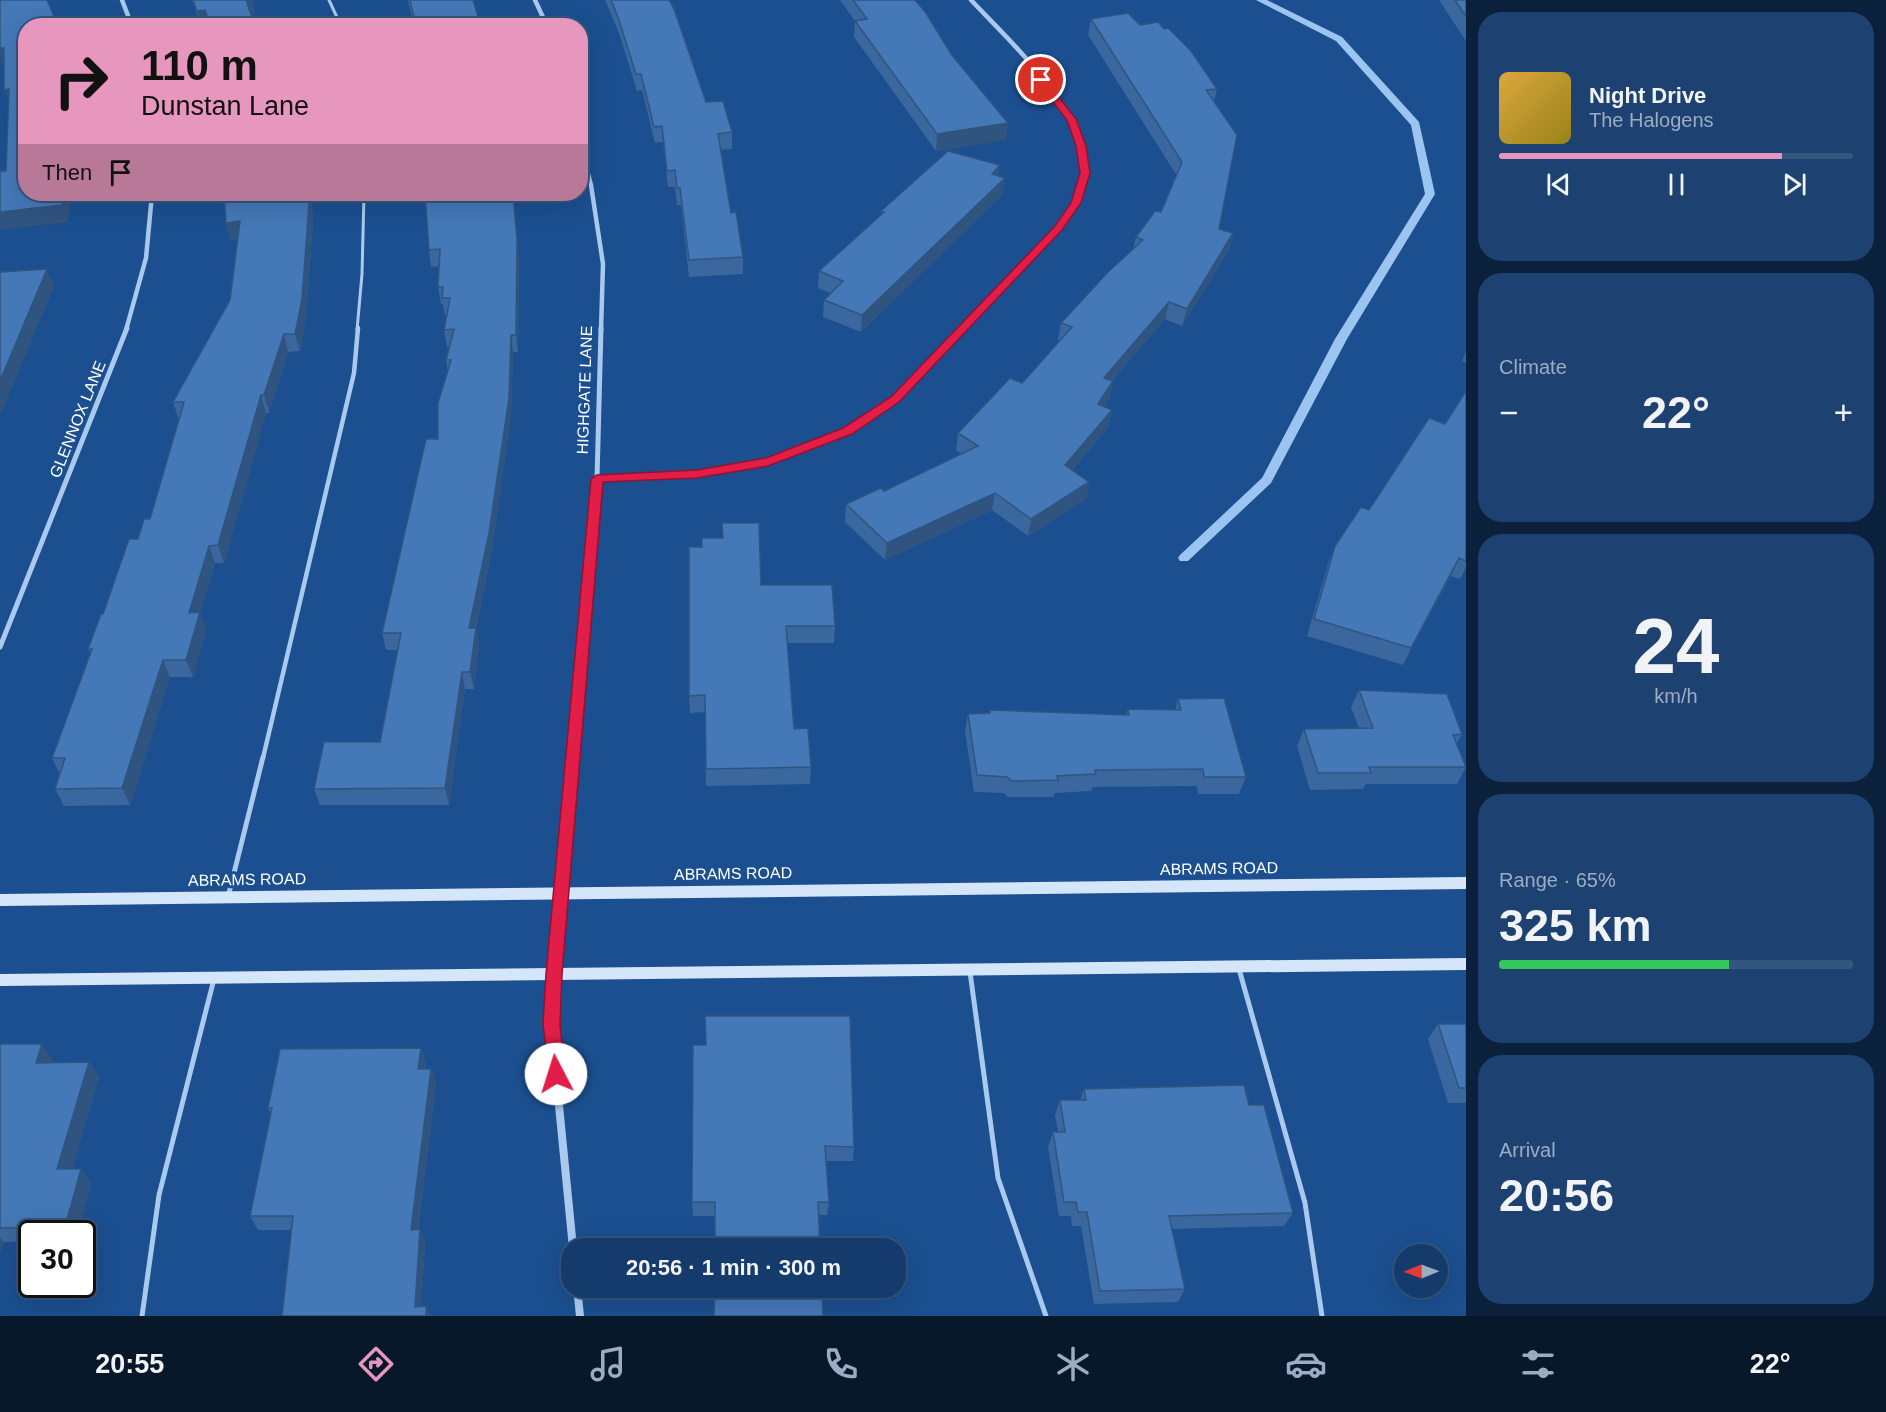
<!DOCTYPE html>
<html lang="en">
<head>
<meta charset="utf-8">
<style>
	:root { --surface:#143b6b; --page:#1d4271; --text:#f1f3f6; --muted:#9dadc1; --line:#33557e; --accent:#e797bd }
	body { margin:0; font-family:Arial,sans-serif; background:var(--page); color:var(--text); height:100vh; display:flex; flex-direction:column; font-size:22px; white-space:nowrap }
	* { box-sizing:border-box; margin:0 }
	p { font-size:20px; color:var(--muted) }
	.icon { flex:none; width:33px; height:33px; fill:none; stroke:currentColor; stroke-width:2; stroke-linecap:round; stroke-linejoin:round }
	.map { position:relative; flex:1; overflow:hidden }
	.sheet { display:flex; flex-direction:column; gap:12px; padding:12px; background:#0b203b; width:420px }
	.sheet>* { flex:none }
	.top-card { position:absolute; left:18px; top:18px; width:570px; height:183px; border-radius:24px; box-shadow:0 6px 24px #0002,0 0 0 2px var(--line); background:#e797bd; color:#111; overflow:hidden }
	.needle { width:39px; rotate:269deg }
	.buttons { position:absolute; left:1394px; top:1244px; display:grid; gap:12px }
	.buttons a { display:grid; place-items:center; width:54px; height:54px; border-radius:50%; background:var(--surface); box-shadow:0 6px 24px #0002,0 0 0 2px var(--line); font-size:30px }
	.speed { position:absolute; left:18px; top:1220px; display:flex; gap:12px; font-size:30px; font-weight:700; text-align:center }
	.speed>* { display:grid; place-content:center; width:78px; height:78px; border-radius:50%; background:var(--surface); box-shadow:0 6px 24px #0002,0 0 0 2px var(--line); line-height:1 }
	.speed .limit { border:3px solid #111; border-radius:9px; background:#fff; color:#111 }
	.pin { position:absolute; display:grid; place-items:center; width:51px; height:51px; color:#fff; margin:-26px; border:3px solid #fff; border-radius:50%; box-shadow:0 2px 6px #0007 }
	.me { position:absolute; width:66px; margin:-33px; rotate:355deg; stroke-linejoin:round; filter:drop-shadow(0 0 4px #0008) }
	.turn { display:flex; align-items:center; gap:21px; height:126px; padding:0 24px; font-size:27px }
	.turn .icon { width:78px; height:78px; stroke-width:2.5 }
	.turn b { display:block; font-size:42px; line-height:51px }
	.then { display:flex; align-items:center; height:57px; padding:0 24px; background:#0003; gap:12px; font-size:22px }
	.big { font-size:45px; font-weight:800; line-height:1.1 }
	.sheet .card { flex:1; display:flex; flex-direction:column; justify-content:center; gap:9px; min-width:0; padding:0 21px; border-radius:24px; background:var(--page) }
	.sheet .dial { align-items:center; gap:0 }
	.dial b { font-size:78px; line-height:1 }
	.song { display:flex; align-items:center; gap:18px }
	.cover { width:72px; height:72px; border-radius:9px; background:linear-gradient(135deg,hsl(40 70% 55%),hsl(50 70% 35%)) }
	.played { height:6px; border-radius:3px; background:linear-gradient(90deg,var(--accent) 80%,var(--line) 80%) }
	.keys { display:flex; justify-content:space-around; direction:ltr }
	.heat { display:flex; justify-content:space-between; align-items:center; font-size:33px; direction:ltr }
	.charge { height:9px; border-radius:4px; background:linear-gradient(90deg,#34c759 65%,var(--line) 0) }
	.trip { position:absolute; left:561px; top:1238px; width:345px; height:60px; border-radius:24px; background:var(--surface); box-shadow:0 6px 24px #0002,0 0 0 2px var(--line); font-weight:800; line-height:60px; text-align:center }
	.tabs { display:flex; height:96px; justify-content:space-around; align-items:center; background:#08182b; color:var(--muted) }
	.tabs .icon { width:42px; height:42px }
	.tabs .selected { color:var(--accent) }
	.tabs b { font-size:27px; color:var(--text) }
	main { display:flex; flex:1; min-height:0 }
	.map>svg:first-child { display:block }
</style>
</head>
<body>
<main>
<div class="map">
<svg width="1466" height="1316" viewBox="0 0 1466 1316">
	<rect width="100%" height="100%" fill="#1b4f8f"/>
	<g fill="none" stroke-linecap="round" stroke-linejoin="round">
		<polygon fill="#9cc4f0" fill-rule="evenodd" points="1256,0 1267,0 1342,37 1419,122 1435,194 1347,339 1271,483 1188,561 1180,561 1178,558 1180,555 1262,478 1335,339 1425,194 1411,125 1336,41"/>
		<g stroke="#a9c9ee" stroke-width="3">
			<polyline points="329,0 341,26"/>
			<polyline points="357,330 362,274 364,194"/>
		</g>
		<polyline stroke="#a9c9ee" stroke-width="4.5" points="263,758 354,373 358,328"/>
		<g stroke="#a9c9ee" stroke-width="5">
			<polyline points="228,897 263,757"/>
			<polyline points="1239,969 1305,1203 1322,1316"/>
			<polyline points="970,972 998,1178 1046,1316"/>
			<polyline points="142,1316 159,1195 214,979"/>
		</g>
		<g stroke="#a9c9ee" stroke-width="4.5">
			<polyline points="122,0 132,26"/>
			<polyline points="535,0 547,26"/>
			<polyline points="580,145 591,185 603,264 601,330"/>
			<polyline points="126,330 146,258 152,194"/>
			<path d="M961,330C984,307 1006,283 1028,260C1045,242 1063,225 1075,203C1112,133 1015,47 971,0"/>
		</g>
		<g stroke="#a9c9ee" stroke-width="5">
			<path d="M597,479C706,474 801,470 893,401C915,385 943,350 963,328"/>
			<polyline points="0,647 127,328"/>
			<polyline points="572,758 597,479 601,328"/>
		</g>
		<g stroke="#a9c9ee" stroke-width="8">
			<polyline points="572,757 551,1024 573,1248"/>
			<polyline points="577,1287 580,1316"/>
		</g>
		<g fill="#d6e6fa" fill-rule="evenodd">
			<polygon points="1466,877 1466,889 0,906 0,894"/>
			<polygon points="1466,958 1466,970 0,986 0,974"/>
		</g>
	</g>
	<g fill="#3a679d">
		<polygon points="192,0 252,0 255,14 251,15 255,26 201,26"/>
		<polygon points="408,0 473,0 481,26 414,26"/>
		<polygon points="605,0 669,0 706,102 732,132 732,149 721,150 731,213 743,257 743,274 689,277 681,205 677,205 675,187 668,187 663,142 655,143 642,90 637,91 619,33"/>
		<polygon points="840,0 915,0 1006,140 936,151 854,37 855,21"/>
		<polygon points="1439,0 1466,0 1466,41"/>
		<polygon points="1091,19 1140,25 1217,89 1214,102 1219,229 1233,233 1229,250 1182,326 1165,319 1112,381 1109,399 1104,407 1112,410 1108,427 1072,470 1089,482 1086,499 1028,536 992,510 885,560 845,522 846,504 884,491 961,454 956,450 958,433 1022,383 1060,341 1058,340 1061,323 1133,249 1136,237 1161,212 1177,176 1088,35"/>
		<polygon points="1000,165 998,176 1003,194 861,332 823,317 824,300 830,293 818,288 819,271 881,215 881,211"/>
		<polygon points="224,194 311,194 313,221 306,316 300,351 288,352 269,413 266,413 224,563 215,563 200,614 206,630 193,677 170,677 130,805 64,806 55,789 60,774 52,758 90,653 88,649 138,539 150,519 179,420 173,402 230,300 238,239 231,240 226,223"/>
		<polygon points="425,194 519,256 518,352 513,352 511,415 492,550 476,628 479,645 474,689 465,689 449,805 320,805 314,789 380,742 398,650 386,650 382,633 438,439 448,372 446,360 450,347 447,347 444,330 447,315 445,315 443,304 441,304 438,287 439,266 431,267 429,250"/>
		<polygon points="1466,351 1466,363 1462,361"/>
		<polygon points="1466,391 1466,567 1460,579 1451,576 1403,665 1307,636 1328,564 1335,546 1369,510 1445,424"/>
		<polygon points="761,585 835,626 834,643 787,643 794,729 811,767 810,784 706,786 705,712 690,713 689,696"/>
		<polygon points="1359,690 1462,734 1457,743 1466,767 1457,784 1366,784 1363,789 1310,790 1297,746 1304,729 1359,728 1351,707"/>
		<polygon points="1178,699 1246,777 1239,794 1198,794 1197,786 1093,787 1091,791 1055,793 1053,797 1008,797 1004,793 974,792 965,731 968,714 989,713 990,710 1126,715 1128,709 1175,710"/>
		<polygon points="1438,1024 1466,1024 1466,1103 1448,1103 1428,1039"/>
		<polygon points="0,1044 52,1059 51,1063 89,1062 99,1077 72,1169 91,1183 78,1233 32,1233 32,1241 4,1242 0,1253"/>
		<polygon points="706,1045 854,1147 853,1161 826,1161 829,1202 827,1215 693,1216 692,1202"/>
		<polygon points="421,1048 426,1063 425,1069 431,1069 436,1084 418,1229 425,1243 421,1307 426,1306 430,1316 282,1316 291,1230 258,1230 250,1216 271,1114 268,1108"/>
		<polygon points="1084,1089 1249,1105 1293,1213 1284,1226 1172,1229 1185,1289 1178,1302 1094,1304 1081,1226 1072,1226 1071,1216 1059,1216 1048,1147 1053,1132 1058,1132 1055,1115 1060,1100 1080,1100"/>
	</g>
	<g fill="#305480">
		<polygon points="246,0 252,0 255,14 249,15"/>
		<polygon points="205,10 209,26 201,26 197,11"/>
		<polygon points="0,48 4,48 9,64 2,65 0,58"/>
		<polygon points="9,89 10,106 4,90"/>
		<polygon points="1008,123 1006,140 936,151 937,134"/>
		<polygon points="1000,165 997,182 992,174"/>
		<polygon points="1005,178 1003,194 861,332 862,315"/>
		<polygon points="63,194 71,194 68,222 0,230 0,212"/>
		<polygon points="308,194 311,194 313,221 306,316 300,351 295,334"/>
		<polygon points="513,194 519,256 518,352 516,335"/>
		<polygon points="240,221 245,238 231,240 226,223"/>
		<polygon points="1233,233 1229,250 1182,326 1187,309"/>
		<polygon points="47,269 54,287 0,416 0,381"/>
		<polygon points="1169,302 1165,319 1100,395 1104,378"/>
		<polygon points="284,334 288,352 269,413 264,395"/>
		<polygon points="511,335 513,352 511,415 492,550 472,645 469,628"/>
		<polygon points="1113,381 1109,399 1094,422 1098,404"/>
		<polygon points="261,395 266,413 224,563 218,545"/>
		<polygon points="1112,410 1108,427 1061,482 1065,465"/>
		<polygon points="1089,482 1086,499 1028,536 1031,519"/>
		<polygon points="995,493 992,510 885,560 887,543"/>
		<polygon points="209,546 215,563 200,614 206,630 193,677 186,660 189,613"/>
		<polygon points="1459,558 1451,576 1403,665 1411,648"/>
		<polygon points="476,628 479,645 474,689 470,672"/>
		<polygon points="163,660 170,677 130,805 122,788"/>
		<polygon points="462,672 465,689 449,805 445,788"/>
		<polygon points="42,1044 52,1059 47,1078 36,1063"/>
		<polygon points="421,1048 426,1063 422,1084 418,1069"/>
		<polygon points="89,1062 99,1077 68,1183 57,1169"/>
		<polygon points="431,1069 436,1084 416,1243 411,1230"/>
		<polygon points="81,1169 91,1183 78,1233 70,1233 65,1227"/>
		<polygon points="420,1229 425,1243 421,1316 415,1307"/>
		<polygon points="0,1237 4,1242 0,1253"/>
		<polygon points="426,1306 430,1316 426,1316"/>
	</g>
	<g fill="#4478b7" stroke="#305480" stroke-width="1.5">
		<polygon points="0,0 47,0 57,23 57,26 26,26 26,194 63,194 62,205 0,212 0,171 6,171 9,89 4,90 4,48 0,48"/>
		<polygon points="193,0 246,0 255,26 210,26 205,10 197,11"/>
		<polygon points="410,0 473,0 481,26 416,26"/>
		<polygon points="611,0 669,0 674,9 706,102 723,101 732,132 718,134 731,213 736,212 743,257 689,260 680,188 677,188 675,170 667,171 662,126 654,127 641,74 636,74 618,17"/>
		<polygon points="853,0 915,0 926,13 951,54 1008,123 937,134 855,21 867,19"/>
		<polygon points="1455,0 1466,0 1466,16"/>
		<polygon points="1128,13 1140,25 1158,22 1164,29 1168,28 1191,51 1217,89 1206,90 1237,135 1219,229 1233,233 1187,309 1169,302 1104,378 1113,381 1098,404 1112,410 1065,465 1089,482 1031,519 995,493 887,543 846,504 881,488 884,491 978,446 958,433 1010,378 1022,383 1072,327 1061,323 1108,272 1143,240 1136,237 1155,211 1161,212 1182,162 1091,19"/>
		<polygon points="948,151 1000,165 992,174 1005,178 862,315 824,300 843,281 819,271 884,212 881,211"/>
		<polygon points="224,194 308,194 309,204 302,299 295,334 284,334 264,395 261,395 218,545 209,546 189,613 200,612 186,660 163,660 122,788 55,789 65,758 52,758 92,649 88,649 101,614 103,614 129,539 138,539 144,519 150,519 184,402 173,402 230,300 240,221 226,223"/>
		<polygon points="425,194 513,194 517,239 516,335 511,335 509,398 489,533 469,628 476,628 470,672 462,672 445,788 314,789 324,742 380,742 401,633 382,633 426,439 438,439 438,403 451,360 446,360 454,329 444,330 450,298 442,298 443,287 438,287 440,249 429,250"/>
		<polygon points="47,269 0,381 0,272"/>
		<polygon points="1466,391 1466,561 1459,558 1411,648 1314,619 1335,546 1361,507 1369,510 1429,418 1445,424"/>
		<polygon points="722,523 759,523 761,585 832,585 835,626 786,626 794,729 808,728 811,767 706,769 705,695 689,696 689,547 702,547 702,538 723,538"/>
		<polygon points="1359,690 1447,694 1462,734 1453,735 1466,767 1369,767 1371,773 1318,773 1304,729 1373,728"/>
		<polygon points="1224,698 1246,777 1204,777 1203,769 1095,770 1096,774 1057,776 1058,780 1012,781 1007,777 977,775 968,714 990,713 990,710 1129,715 1128,709 1181,710 1178,699"/>
		<polygon points="705,1016 850,1016 854,1147 825,1146 829,1202 818,1202 820,1248 715,1248 715,1202 692,1202 693,1045 706,1045"/>
		<polygon points="1438,1024 1466,1024 1466,1088 1459,1088"/>
		<polygon points="0,1044 42,1044 36,1063 89,1062 57,1169 81,1169 65,1227 0,1228"/>
		<polygon points="421,1048 418,1069 431,1069 411,1230 420,1229 415,1307 426,1306 426,1316 282,1316 293,1216 250,1216 272,1108 268,1108 280,1049"/>
		<polygon points="1244,1085 1249,1105 1264,1105 1293,1213 1169,1216 1185,1289 1100,1291 1087,1212 1078,1212 1076,1202 1064,1202 1053,1132 1065,1132 1060,1100 1086,1100 1084,1089"/>
		<polygon points="715,1287 822,1287 823,1316 714,1316"/>
	</g>
	<polygon fill="#e11d48" stroke="#92132f" stroke-width="1.5" points="1041,77 1044,78 1076,119 1086,146 1090,173 1081,203 1062,230 899,402 852,434 768,466 697,478 603,482 562,974 560,1024 565,1074 562,1079 556,1082 550,1079 543,1024 546,974 591,479 597,475 697,470 766,458 843,428 891,397 1055,226 1071,203 1080,173 1076,146 1067,120 1036,80"/>
	<g text-anchor="middle" stroke-width="6" stroke-linejoin="round" paint-order="stroke">
		<g font-size="16" fill="#fff" stroke="#1b4f8f">
			<text transform="translate(584 390) rotate(-88)" y="6">HIGHGATE LANE</text>
			<text transform="translate(77 419) rotate(-68)" y="6">GLENNOX LANE</text>
			<text transform="translate(1219 868) rotate(-1)" y="6">ABRAMS ROAD</text>
			<text transform="translate(733 873) rotate(-1)" y="6">ABRAMS ROAD</text>
			<text transform="translate(247 879) rotate(-1)" y="6">ABRAMS ROAD</text>
		</g>
	</g>
</svg>
<div class="buttons">
<a><svg class="needle" viewBox="-14 -14 28 28"><path d="M0-13l5 13h-10z" fill="#e53935"/><path d="M0 13l5-13h-10z" fill="#9dadc1"/></svg></a>
</div>
<div class="speed"><div class="limit">30</div></div>
<div class="pin" style="left:1041px;top:80px;background:#d93025"><svg class="icon" aria-label="arrive" viewBox="0 0 24 24"><path d="M6 21V4h12l-3 4 3 4H6"/></svg></div>
<svg class="me" style="left:556px;top:1074px" viewBox="-20 -20 40 40"><circle r="19" fill="#fff"/><path d="M0-13L10 11 0 6-10 11z" fill="#e11d48"/></svg>
<div class="trip">20:56 · 1 min · 300 m</div>
<div class="top-card">
<div class="turn"><svg class="icon" aria-label="right" viewBox="0 0 24 24"><path d="M7 20v-9h11M14 6l5 5-5 5"/></svg><div><b>110 m</b>Dunstan Lane</div></div>
<div class="then">Then<svg class="icon" aria-label="arrive" viewBox="0 0 24 24"><path d="M6 21V4h12l-3 4 3 4H6"/></svg></div>
</div>
</div>
<section class="sheet">
<div class="card">
<div class="song"><i class="cover"></i><div><b>Night Drive</b><p>The Halogens</p></div></div>
<div class="played"></div>
<div class="keys"><svg class="icon" aria-label="previous" viewBox="0 0 24 24"><path d="M18 5L8 12l10 7zM5 5v14"/></svg><svg class="icon" aria-label="pause" viewBox="0 0 24 24"><path d="M8 5v14M16 5v14"/></svg><svg class="icon" aria-label="next" viewBox="0 0 24 24"><path d="M6 5l10 7-10 7zM19 5v14"/></svg></div>
</div>
<div class="card"><p>Climate</p>
<div class="heat"><a>−</a><b class="big">22°</b><a>+</a></div>
</div>
<div class="card dial"><b>24</b><p>km/h</p></div>
<div class="card"><p>Range · 65%</p><b class="big">325 km</b><div class="charge"></div></div>
<div class="card"><p>Arrival</p><b class="big">20:56</b></div>
</section>
</main>
<nav class="tabs">
<b>20:55</b>
<svg class="icon selected" aria-label="directions" viewBox="0 0 24 24"><path d="M12 3l9 9-9 9-9-9zM9 14v-3h6M13 9l2 2-2 2"/></svg>
<svg class="icon" aria-label="music" viewBox="0 0 24 24"><path d="M9 18V5l10-2v13"/><circle cx="6" cy="18" r="3"/><circle cx="16" cy="16" r="3"/></svg>
<svg class="icon" aria-label="phone" viewBox="0 0 24 24"><path d="M5 4h4l2 5-3 2q2 4 5 5l2-3 5 2v4C11 20 4 13 5 4z"/></svg>
<svg class="icon" aria-label="climate" viewBox="0 0 24 24"><path d="M12 3v18M4 7l16 10M4 17L20 7"/></svg>
<svg class="icon" aria-label="car" viewBox="0 0 24 24"><path d="M5 17H2v-5l4-1 3-4h7l3 4 3 1v5h-3M9 17h6M6 11h13"/><circle cx="7" cy="17" r="2"/><circle cx="17" cy="17" r="2"/></svg>
<svg class="icon" aria-label="filters" viewBox="0 0 24 24"><path d="M4 7h16M4 17h16"/><circle cx="9" cy="7" r="2"/><circle cx="15" cy="17" r="2"/></svg>
<b>22°</b>
</nav>
</body>
</html>
